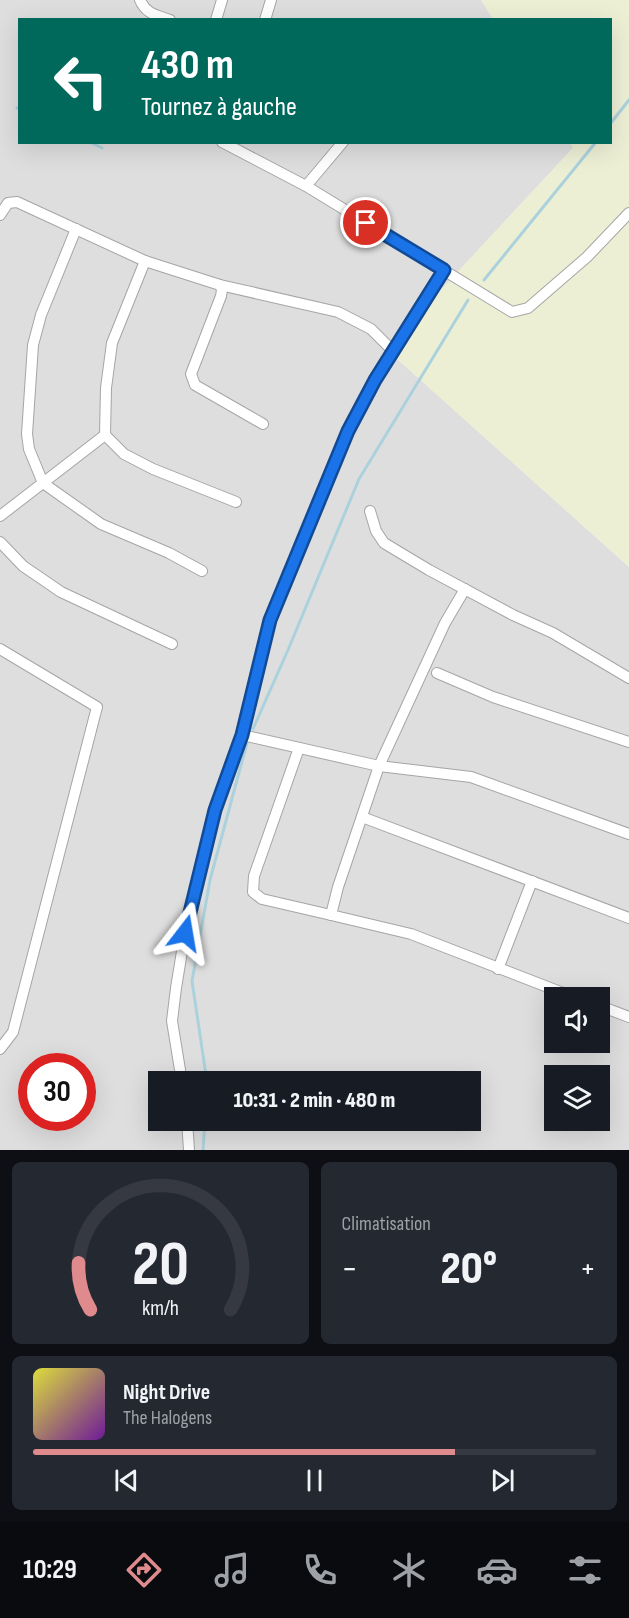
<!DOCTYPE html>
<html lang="fr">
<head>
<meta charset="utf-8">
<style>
	:root { --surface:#171b24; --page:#242831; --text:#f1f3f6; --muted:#9ea1a6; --line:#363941; --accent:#df8a8d }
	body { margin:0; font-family:"Sofia Sans Condensed",sans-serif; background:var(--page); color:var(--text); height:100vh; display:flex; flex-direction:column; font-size:22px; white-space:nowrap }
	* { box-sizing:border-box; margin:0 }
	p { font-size:20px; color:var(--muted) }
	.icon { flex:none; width:33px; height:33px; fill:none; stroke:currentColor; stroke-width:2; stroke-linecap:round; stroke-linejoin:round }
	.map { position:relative; height:1150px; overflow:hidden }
	.details { display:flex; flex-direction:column; gap:12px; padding:12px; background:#0d0f14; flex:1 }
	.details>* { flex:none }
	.guide { position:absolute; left:18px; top:18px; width:594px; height:126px; border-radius:0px; box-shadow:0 6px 24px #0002; background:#00695c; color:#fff; overflow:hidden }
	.controls { position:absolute; left:544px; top:987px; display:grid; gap:12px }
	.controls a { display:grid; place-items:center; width:66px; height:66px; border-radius:0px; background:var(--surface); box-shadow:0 6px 24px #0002; font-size:30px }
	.speed { position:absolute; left:18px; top:1053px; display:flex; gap:12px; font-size:30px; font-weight:700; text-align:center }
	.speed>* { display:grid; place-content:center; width:78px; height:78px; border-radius:50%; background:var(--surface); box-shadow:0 6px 24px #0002; line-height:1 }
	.speed .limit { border:9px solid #d22; background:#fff; color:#111 }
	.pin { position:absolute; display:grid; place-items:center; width:51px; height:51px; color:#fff; margin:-26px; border:3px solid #fff; border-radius:50%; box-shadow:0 2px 6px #0007 }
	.me { position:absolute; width:66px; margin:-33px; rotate:14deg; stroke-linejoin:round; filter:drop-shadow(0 0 4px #0008) }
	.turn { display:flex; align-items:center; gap:21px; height:126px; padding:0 24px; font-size:27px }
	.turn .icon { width:78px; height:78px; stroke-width:2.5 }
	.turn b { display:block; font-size:42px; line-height:51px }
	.big { font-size:45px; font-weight:800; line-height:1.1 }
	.details .widget { flex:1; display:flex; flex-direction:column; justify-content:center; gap:9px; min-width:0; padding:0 21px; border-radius:9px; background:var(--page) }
	.details .dial { align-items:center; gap:0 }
	.dial svg { height:156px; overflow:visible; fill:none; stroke:var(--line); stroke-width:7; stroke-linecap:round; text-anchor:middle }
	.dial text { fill:var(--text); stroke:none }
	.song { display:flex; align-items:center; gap:18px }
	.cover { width:72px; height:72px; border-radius:9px; background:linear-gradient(135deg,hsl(60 70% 55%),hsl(280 70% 35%)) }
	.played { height:6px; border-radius:3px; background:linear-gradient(90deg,var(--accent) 75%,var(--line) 75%) }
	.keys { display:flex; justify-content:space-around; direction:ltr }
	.heat { display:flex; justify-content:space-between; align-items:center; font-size:33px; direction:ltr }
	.details .tiles { flex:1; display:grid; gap:12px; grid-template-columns:1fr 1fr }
	.widget:last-child { grid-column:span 2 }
	.trip { position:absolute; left:148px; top:1071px; width:333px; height:60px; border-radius:0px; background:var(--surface); box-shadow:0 6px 24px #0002; font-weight:800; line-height:60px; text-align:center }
	.menu { display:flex; height:96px; justify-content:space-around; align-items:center; background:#090b0e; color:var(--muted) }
	.menu .icon { width:42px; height:42px }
	.menu .on { color:var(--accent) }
	.menu b { font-size:27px; color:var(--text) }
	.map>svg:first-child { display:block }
</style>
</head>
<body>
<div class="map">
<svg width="629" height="1150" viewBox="0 0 629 1150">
	<rect width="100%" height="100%" fill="#f1eee9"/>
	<path fill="#dfdede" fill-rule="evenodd" d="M0,0H481L493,19L20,20V142H570L573,148L386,349L629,567V1150H0ZM555,998H600V1042H555ZM32,1066H82V1118H32ZM555,1076H600V1120H555ZM159,1082H471V1120H159Z"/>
	<polygon fill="#edefd5" points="481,0 629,0 629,567 386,349 573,148 570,143 610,142 610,20 493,19"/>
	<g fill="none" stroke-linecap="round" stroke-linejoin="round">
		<g stroke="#abd2dc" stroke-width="3">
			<polyline points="17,108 20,109"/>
			<polyline points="610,124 629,100"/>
			<polyline points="90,142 102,148"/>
			<polyline points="484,280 596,142"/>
			<polyline points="253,729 288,650 359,479 468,300"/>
			<polyline points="207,1082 192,981 210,880 247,743"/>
			<polyline points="203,1150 205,1120"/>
		</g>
		<defs>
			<g id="minor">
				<path d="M140,0C146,14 156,15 170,20"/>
				<polyline points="216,20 222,0"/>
				<polyline points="265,20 271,0"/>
				<polyline points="222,142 306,186 512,312 528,308 587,257 629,213"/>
				<polyline points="306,186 343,142"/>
				<polyline points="0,215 8,203 17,202 145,261 220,285 222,290 221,296 191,374 195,385 263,424"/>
				<polyline points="76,229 41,315 33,345 27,434 29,449 43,483 101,524 169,553 202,571"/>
				<polyline points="394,352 444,270"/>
				<polyline points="105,435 124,454 153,469 236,502"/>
				<polyline points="370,511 376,531 384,543 429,570 513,615 553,633 629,678"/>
				<polyline points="0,516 105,435 106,388 112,343 145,261"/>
				<polyline points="0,542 23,566 61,592 172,644"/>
				<polyline points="465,589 445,623 379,766 338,887 331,915 411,934 576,998"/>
				<polyline points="0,649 97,707 13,1032 0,1049"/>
				<polyline points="437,673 493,697 629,742"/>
				<polyline points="242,735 379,766 471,777 629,834"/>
				<polyline points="299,748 254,876 253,892 262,899 331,915"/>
				<polyline points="362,817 629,918"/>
				<polyline points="498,969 532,881"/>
				<polyline points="600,1006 629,1017"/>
				<polyline points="182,1082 172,1021 176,988 185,933 215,810 242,735 270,620 347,431 375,380 394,352 371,329 338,312 220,285"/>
				<polyline points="187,1120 189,1150"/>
			</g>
		</defs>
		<use href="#minor" stroke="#a5a5a5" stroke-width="12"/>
		<use href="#minor" stroke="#fff" stroke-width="10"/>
	</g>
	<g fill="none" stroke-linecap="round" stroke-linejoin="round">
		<defs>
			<polyline id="route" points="185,933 215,810 242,735 270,620 348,431 375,380 444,270 366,223"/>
		</defs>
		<use href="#route" stroke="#114b97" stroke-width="15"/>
		<use href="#route" stroke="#1a73e8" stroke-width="10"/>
	</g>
</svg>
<div class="controls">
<a><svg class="icon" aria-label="sound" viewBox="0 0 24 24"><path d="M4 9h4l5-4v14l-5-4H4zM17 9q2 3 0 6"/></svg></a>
<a><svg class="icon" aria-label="layers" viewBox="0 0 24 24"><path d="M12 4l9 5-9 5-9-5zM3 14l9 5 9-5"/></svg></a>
</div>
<div class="speed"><div class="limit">30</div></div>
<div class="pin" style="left:366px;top:223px;background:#d93025"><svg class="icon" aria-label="arrive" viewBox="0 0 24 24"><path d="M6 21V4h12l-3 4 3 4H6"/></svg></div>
<svg class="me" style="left:185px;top:933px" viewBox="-20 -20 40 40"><path d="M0-17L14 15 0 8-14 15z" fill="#1a73e8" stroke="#fff" stroke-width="4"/></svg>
<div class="trip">10:31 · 2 min · 480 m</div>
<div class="guide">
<div class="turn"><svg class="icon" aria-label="left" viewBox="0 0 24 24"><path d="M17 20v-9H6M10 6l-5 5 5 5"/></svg><div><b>430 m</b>Tournez à gauche</div></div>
</div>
</div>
<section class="details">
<div class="tiles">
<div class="widget dial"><svg viewBox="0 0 100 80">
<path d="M14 69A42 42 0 1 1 86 69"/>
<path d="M14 69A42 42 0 0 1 8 45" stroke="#df8a8d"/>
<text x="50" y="56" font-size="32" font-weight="700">20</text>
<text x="50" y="72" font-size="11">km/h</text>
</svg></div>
<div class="widget"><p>Climatisation</p>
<div class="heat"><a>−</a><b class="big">20°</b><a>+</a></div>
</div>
<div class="widget">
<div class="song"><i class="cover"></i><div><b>Night Drive</b><p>The Halogens</p></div></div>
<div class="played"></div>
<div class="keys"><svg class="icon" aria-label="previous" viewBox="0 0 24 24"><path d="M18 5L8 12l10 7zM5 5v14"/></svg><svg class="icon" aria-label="pause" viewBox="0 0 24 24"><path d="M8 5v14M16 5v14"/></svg><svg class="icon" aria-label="next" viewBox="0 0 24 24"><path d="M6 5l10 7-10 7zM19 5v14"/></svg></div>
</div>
</div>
</section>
<nav class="menu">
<b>10:29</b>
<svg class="icon on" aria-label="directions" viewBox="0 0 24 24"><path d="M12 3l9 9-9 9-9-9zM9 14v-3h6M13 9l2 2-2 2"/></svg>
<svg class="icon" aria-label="music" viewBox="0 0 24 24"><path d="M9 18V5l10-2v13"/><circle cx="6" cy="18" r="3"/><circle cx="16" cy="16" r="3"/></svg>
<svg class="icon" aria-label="phone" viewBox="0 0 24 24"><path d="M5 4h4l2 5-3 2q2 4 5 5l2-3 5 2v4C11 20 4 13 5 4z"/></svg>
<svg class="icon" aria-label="climate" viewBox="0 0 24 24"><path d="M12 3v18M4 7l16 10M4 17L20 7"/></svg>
<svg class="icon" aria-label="car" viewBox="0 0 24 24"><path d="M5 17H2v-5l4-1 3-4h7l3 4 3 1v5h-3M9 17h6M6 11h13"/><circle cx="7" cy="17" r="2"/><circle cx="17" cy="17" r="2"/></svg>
<svg class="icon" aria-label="filters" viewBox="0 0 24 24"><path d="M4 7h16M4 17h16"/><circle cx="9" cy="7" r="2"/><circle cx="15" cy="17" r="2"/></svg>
</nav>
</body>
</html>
